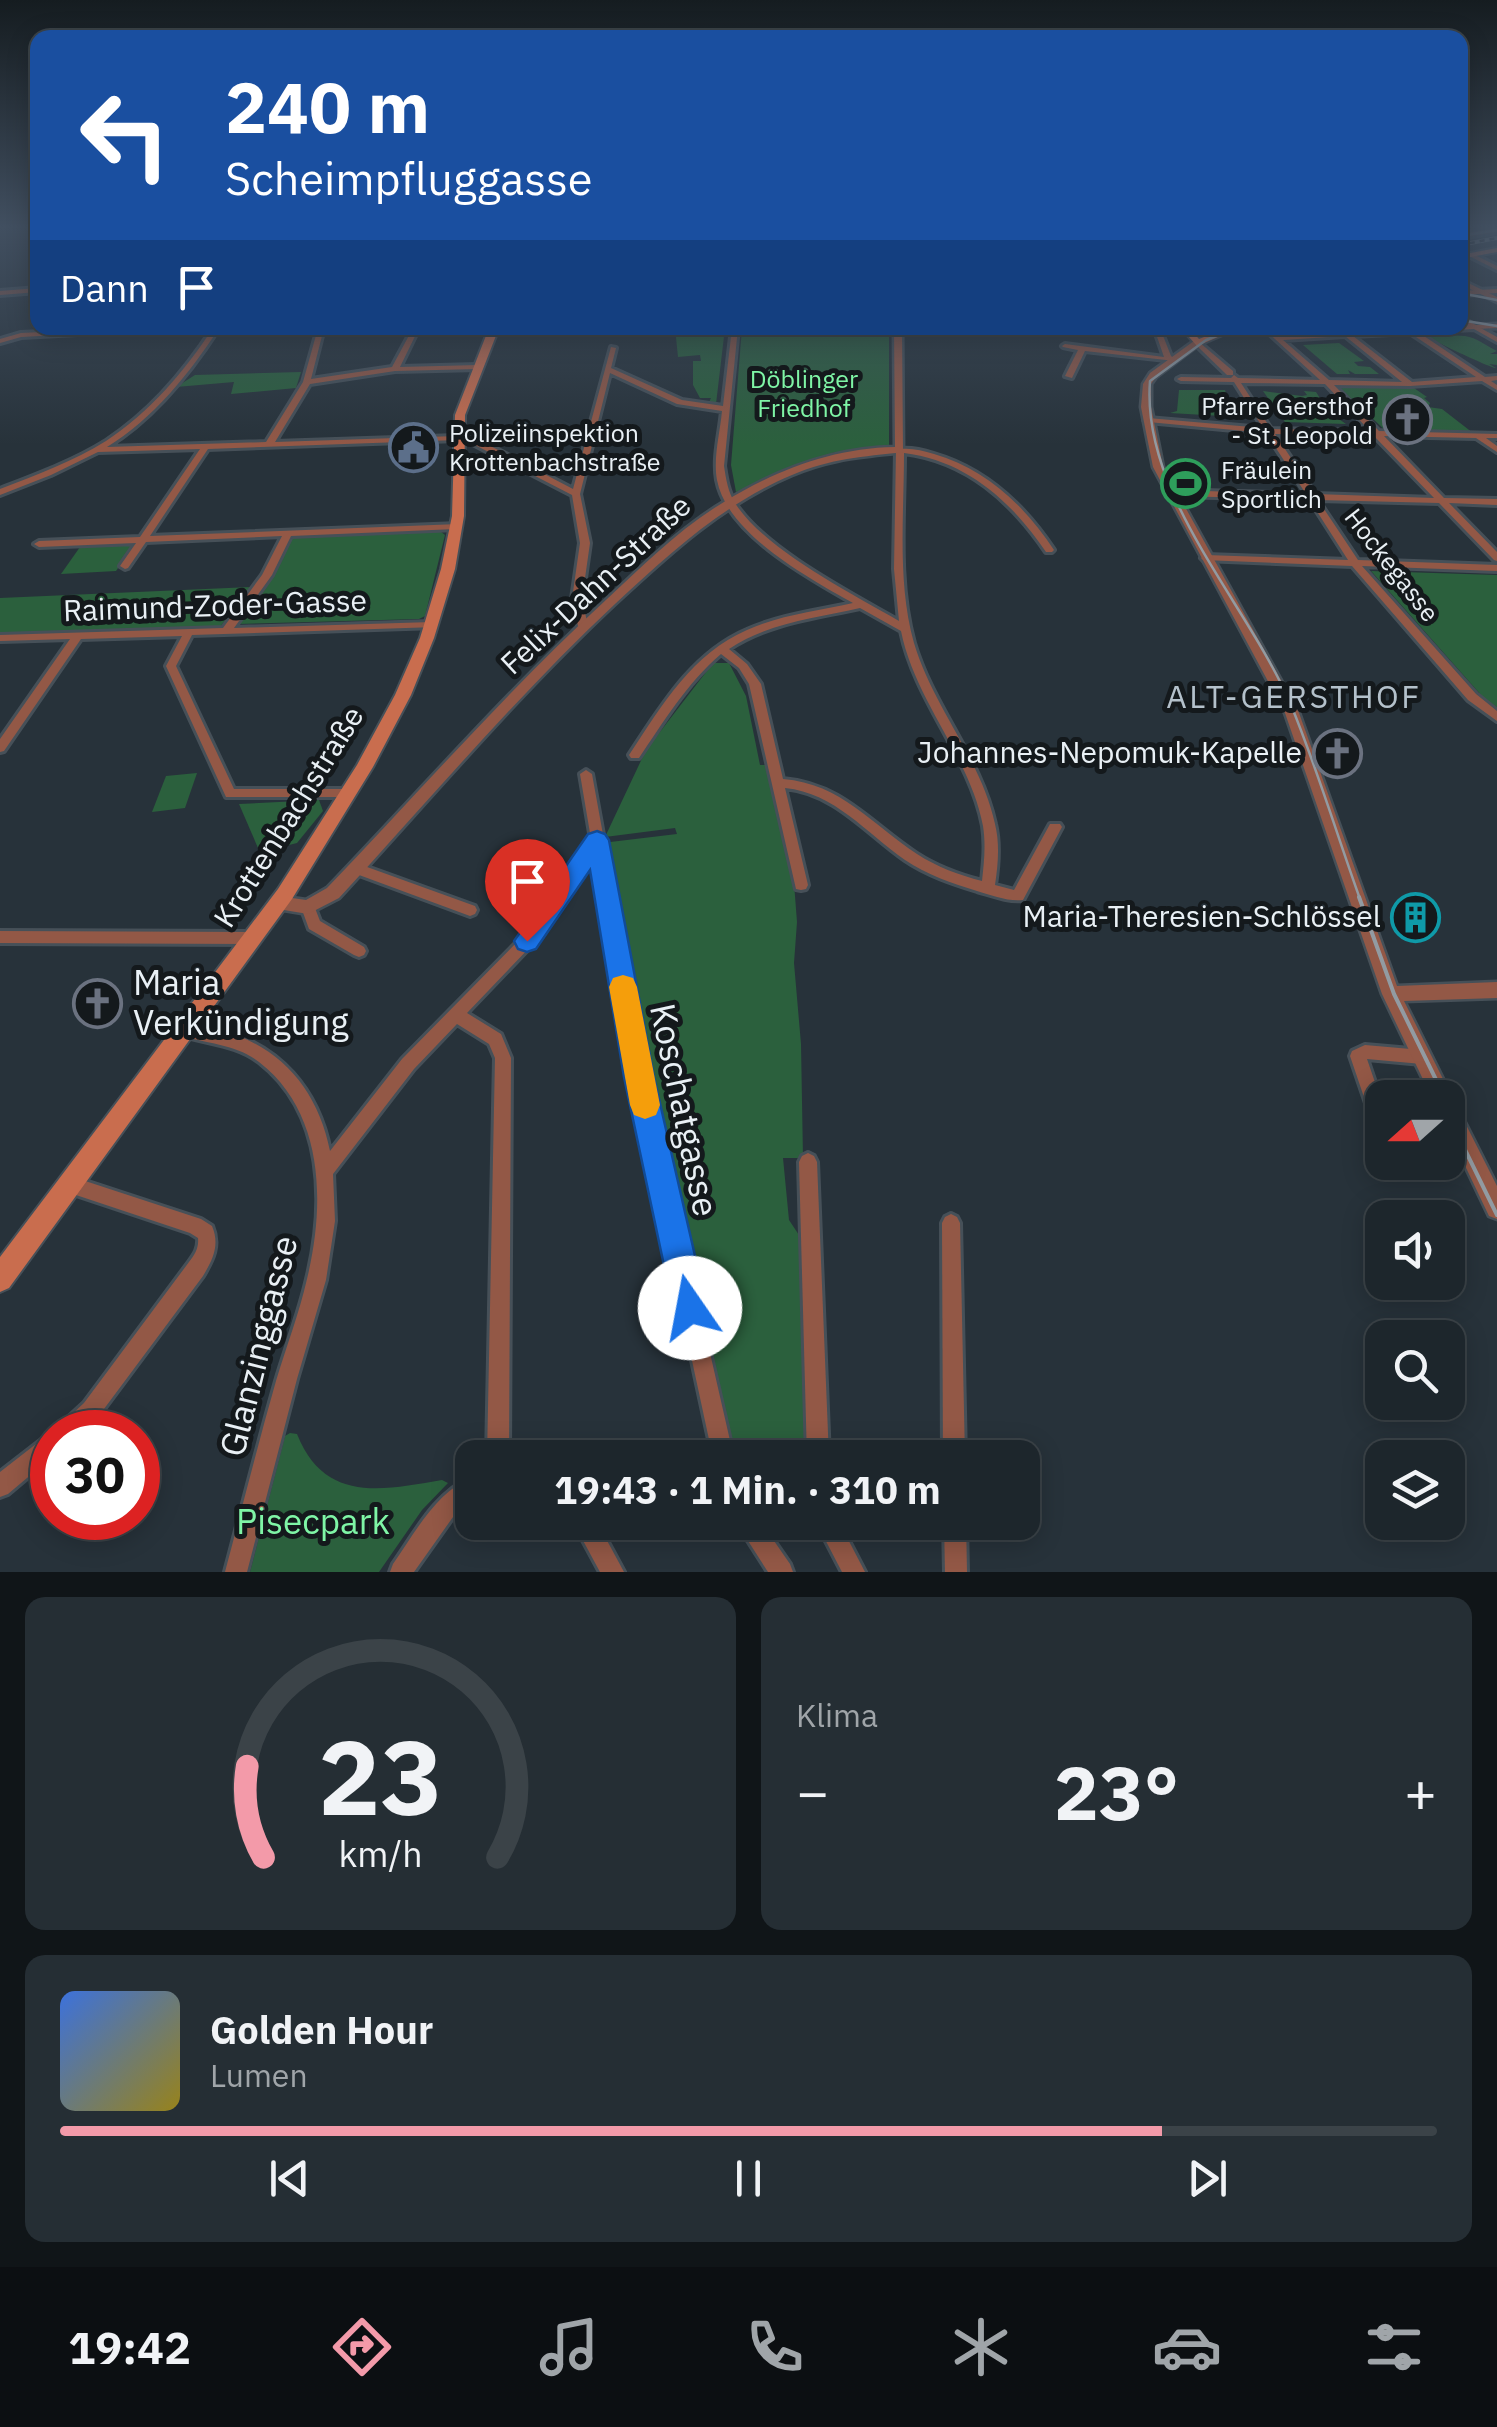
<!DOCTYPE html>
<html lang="de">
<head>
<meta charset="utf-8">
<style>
	:root { --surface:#1d262c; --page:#252e34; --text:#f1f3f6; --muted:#a0a5a9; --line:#3b4348; --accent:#f39aa9 }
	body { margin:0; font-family:"IBM Plex Sans",sans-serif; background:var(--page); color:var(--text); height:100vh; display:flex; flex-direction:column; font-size:38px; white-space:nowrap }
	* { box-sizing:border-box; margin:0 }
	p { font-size:32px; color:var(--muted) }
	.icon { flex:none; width:55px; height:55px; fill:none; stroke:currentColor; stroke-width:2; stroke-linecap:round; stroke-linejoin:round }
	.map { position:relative; height:1572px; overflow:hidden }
	.panel { display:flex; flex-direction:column; gap:25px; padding:25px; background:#101518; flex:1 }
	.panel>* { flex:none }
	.guide { position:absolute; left:30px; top:30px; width:1438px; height:305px; border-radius:20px; box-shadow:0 5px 25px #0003,0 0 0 2px var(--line); background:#1a4fa0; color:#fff; overflow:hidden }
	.needle { width:65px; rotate:249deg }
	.tools { position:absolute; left:1365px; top:1080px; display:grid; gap:20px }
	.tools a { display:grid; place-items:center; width:100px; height:100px; border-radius:20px; background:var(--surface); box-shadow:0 5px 25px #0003,0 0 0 2px var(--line); font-size:50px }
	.speed { position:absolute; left:30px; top:1410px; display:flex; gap:20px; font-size:50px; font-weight:700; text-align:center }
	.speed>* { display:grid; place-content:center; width:130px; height:130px; border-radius:50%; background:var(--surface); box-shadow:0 5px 25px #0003,0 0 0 2px var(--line); line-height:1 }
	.speed .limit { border:15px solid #d22; background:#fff; color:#111 }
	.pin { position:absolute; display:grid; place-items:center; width:85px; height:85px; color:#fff; margin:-102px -42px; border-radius:50% 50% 50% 0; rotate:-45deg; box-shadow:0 0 10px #0007 }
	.pin .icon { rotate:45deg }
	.me { position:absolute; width:110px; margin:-55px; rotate:348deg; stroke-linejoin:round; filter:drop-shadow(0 0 8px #0008) }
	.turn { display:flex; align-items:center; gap:35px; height:210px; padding:0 30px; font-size:45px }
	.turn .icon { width:130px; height:130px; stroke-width:2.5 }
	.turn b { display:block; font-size:70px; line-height:85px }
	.then { display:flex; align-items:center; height:95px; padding:0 30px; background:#0003; gap:20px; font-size:38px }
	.big { font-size:75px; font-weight:700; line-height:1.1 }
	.panel .widget { flex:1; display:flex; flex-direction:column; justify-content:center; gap:15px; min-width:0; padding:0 35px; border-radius:20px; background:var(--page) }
	.panel .dial { align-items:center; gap:0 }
	.dial svg { height:260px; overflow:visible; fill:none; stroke:var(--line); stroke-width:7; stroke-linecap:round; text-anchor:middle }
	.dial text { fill:var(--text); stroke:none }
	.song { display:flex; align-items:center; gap:30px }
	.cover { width:120px; height:120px; border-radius:15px; background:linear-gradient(135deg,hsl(220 70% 55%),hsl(50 70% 35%)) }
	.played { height:10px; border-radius:5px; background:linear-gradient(90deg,var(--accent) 80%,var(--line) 80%) }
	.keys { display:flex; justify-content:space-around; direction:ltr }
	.heat { display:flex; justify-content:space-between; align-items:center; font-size:55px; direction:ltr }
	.panel .tiles { flex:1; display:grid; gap:25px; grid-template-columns:1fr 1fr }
	.widget:last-child { grid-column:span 2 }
	.trip { position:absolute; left:455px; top:1440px; width:585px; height:100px; border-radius:20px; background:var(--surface); box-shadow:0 5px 25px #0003,0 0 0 2px var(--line); font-weight:700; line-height:100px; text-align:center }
	.menu { display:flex; height:160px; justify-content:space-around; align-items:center; background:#0c0f12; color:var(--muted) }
	.menu .icon { width:70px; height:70px }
	.menu .current { color:var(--accent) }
	.menu b { font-size:45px; color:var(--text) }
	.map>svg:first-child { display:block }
</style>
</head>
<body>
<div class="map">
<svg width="1497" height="1572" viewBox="0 0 1497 1572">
	<rect width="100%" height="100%" fill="#27323a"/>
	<g fill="#2b603d">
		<polygon points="675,328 725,328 716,404 708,404 711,398 700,398 693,385 693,361 701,361 700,355 678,357"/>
		<polygon points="742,328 889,328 889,445 832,453 736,492 731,465"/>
		<path d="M1430,333C1442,338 1452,334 1465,336C1477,338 1485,345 1497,351L1490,354H1497V365L1489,364L1496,368C1490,368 1430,339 1422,334Z"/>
		<polygon points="1339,343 1364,361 1354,362 1358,366 1370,367 1379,374 1355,374 1348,370 1350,374 1337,374 1303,345"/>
		<polygon points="301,372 296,388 231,394 234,382 176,387 195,375"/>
		<polygon points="1339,387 1414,388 1427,397 1424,398 1430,403 1428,407 1442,409 1473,433 1386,431"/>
		<polygon points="1179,390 1225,390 1229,401 1221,402 1230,404 1239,417 1170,413 1177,411"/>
		<polygon points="1263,391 1302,396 1307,395 1304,391 1316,392 1325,406 1331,408 1312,407 1316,413 1334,410 1336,417 1346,424 1285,422"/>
		<polygon points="440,531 445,535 425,616 419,619 237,624 274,573 292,538"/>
		<polygon points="125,543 133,547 116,571 61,574 80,547"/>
		<polygon points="1371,571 1497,575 1497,713"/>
		<polygon points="251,587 220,627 0,635 0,598"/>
		<polygon points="713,663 729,663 746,696 760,765 767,765 794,883 797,922 794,963 801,1044 803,1158 783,1158 789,1220 805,1244 804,1457 728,1457 632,1012 602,843 677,834 675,828 605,837 646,750"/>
		<polygon points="197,773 185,808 152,812 166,776"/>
		<polygon points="319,800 323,811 297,843 265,851 258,848 239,804"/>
		<path d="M290,1433L297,1434C325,1504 383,1490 442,1480L448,1483L422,1510L379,1572H250L285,1436Z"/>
	</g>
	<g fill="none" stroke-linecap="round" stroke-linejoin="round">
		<defs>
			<g id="minor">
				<polygon points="1497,228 1497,232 1460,238 1460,234"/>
				<polygon points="1469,254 1473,254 1497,266 1497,270 1469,256"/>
				<polygon points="38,288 38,292 0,295 0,291"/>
				<polygon points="1497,289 1497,293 1460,295 1460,291"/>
				<path d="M1475,325L1497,337V342L1474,329L1418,332L1485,377L1497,376V380L1491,381L1497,385V390L1482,381L1410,386L1334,385L1379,431L1497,434V438H1486L1497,446V452L1476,438L1384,436L1444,498L1497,499V505L1449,503L1497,552V561L1494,560L1439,503L1318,500L1358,560L1497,565V571L1362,566L1476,694L1497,711V721L1468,700L1352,566L1203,560L1201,558L1206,555L1348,560L1309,499L1171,496L1167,493L1171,490L1306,494L1266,433L1148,422L1144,420L1148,418L1263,428L1234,382L1181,381L1177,379L1181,377L1231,378L1234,375L1238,378L1320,380L1263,328H1269L1279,336L1345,331L1460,328V326ZM1410,333L1476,377L1412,382L1353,336ZM1345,336L1402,382L1329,380L1283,340ZM1241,383L1325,384L1370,431L1271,429ZM1275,434L1374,436L1434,498L1315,494Z"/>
				<polygon points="125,328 156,328 153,330 21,337 0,343 0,339 21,333"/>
				<path d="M213,328H219C190,373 153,419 107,447L266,442L303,382L318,328H324L311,379L392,367L413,328H419L400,367L478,365L482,367L478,369L395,371L310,384L275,442L457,436L479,440L573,489L611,347L616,348L611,368L682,400L723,406L732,328H738L724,466C726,479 728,492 735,503C764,549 852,594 899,621L894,569L896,450C907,447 921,450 934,454C986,469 1024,505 1054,550L1052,552H1046C1011,501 967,461 904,453C904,516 897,582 914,643C933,707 981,759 995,824C1000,844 998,865 995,885L1014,890L1050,824H1060L1062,827L1023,900C1009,902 991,895 977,891C952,883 927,875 905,860C866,833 835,793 785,788L808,885L806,889L801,890L796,889L749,684L739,668L721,654C687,683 664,721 639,758H631L629,755L631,752C662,705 693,653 747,630C780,615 817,611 853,603C809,578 727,534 717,480C713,458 720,433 722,411L677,404L610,373L580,494L590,543L582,599L588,626L587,628L583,629L578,626L572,599L580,543L572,495L473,444L457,440L208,449L150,536L459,524L461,526L456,529L291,536L272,575L234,628L432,622L436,623V627L192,635L176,666L234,789H348L354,794L352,797H226L166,666L182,636L81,639L4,751L0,752V739L70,639L0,641V635L223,628L262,575L282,536L146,542L128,568L125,569L120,566L136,543L39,547L34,544L39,541L140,537L200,449L98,452L51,475L0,495V489C36,475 74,461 106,441C149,413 185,371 213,328ZM860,608L901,631C915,701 970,757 983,826C986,845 984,863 982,881C959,875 937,867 917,854C871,824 842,784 783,779L761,684L747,664L729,649C768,623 815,618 860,608Z"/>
				<polygon points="1154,328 1160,328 1171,356 1175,359 1175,361 1085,351 1072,378 1065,376 1078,350 1063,347 1062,346 1065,344 1164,357"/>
				<polygon points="1195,342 1199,342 1233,371 1233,375 1227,375 1195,344"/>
				<path d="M586,770L592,774L647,1077L734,1458H713L631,1077L594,855L532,945L467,1013L501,1034L511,1058L509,1458H487L495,1058L489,1044L457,1024L414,1069L333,1174L335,1221L326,1280L297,1379L247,1572H225C242,1508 258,1444 276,1381C286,1347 299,1314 307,1279C325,1205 325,1113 259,1062C236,1044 207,1044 180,1035L178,1030L180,1025C193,1022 207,1027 219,1030C280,1045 318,1090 330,1151L402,1059L522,937L591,839L580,774Z"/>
				<polygon points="356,863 475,906 477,910 475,914 470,916 351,872 349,868 351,864"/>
				<polygon points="308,901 313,903 320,921 364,947 366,951 364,955 359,957 354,955 309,929 301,907 303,903"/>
				<polygon points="0,931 252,932 257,934 259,938 257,942 252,944 0,943"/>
				<polygon points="1365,1045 1422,1050 1428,1052 1430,1057 1428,1062 1422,1064 1367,1059 1381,1100 1379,1106 1373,1108 1367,1106 1350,1056 1352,1051"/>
				<polygon points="808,1153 814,1156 817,1162 829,1458 807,1458 799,1162 802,1156"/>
				<path d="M70,1176L201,1219L212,1226C220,1245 213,1259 203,1276L98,1417L82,1432H57L60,1425L84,1403L189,1262C195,1254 199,1248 198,1238L190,1233L64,1191L61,1185L64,1179Z"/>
				<polygon points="951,1214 957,1217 960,1223 965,1458 943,1458 942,1223 945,1217"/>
				<polygon points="52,1434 52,1457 8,1494 0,1497 0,1472 45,1437"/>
				<path d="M472,1477V1501L453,1517L414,1572H390L393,1564C415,1533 435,1493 472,1477Z"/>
				<polygon points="573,1522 597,1522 624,1572 600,1572"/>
				<polygon points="736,1522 761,1522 790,1564 793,1572 768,1572"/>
				<polygon points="816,1522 839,1522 865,1572 842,1572"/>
				<polygon points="944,1522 966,1522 967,1572 945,1572"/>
			</g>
			<g id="tertiary">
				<polygon points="1460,279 1497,297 1497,302 1460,284"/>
				<polygon points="1460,317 1476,325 1497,324 1497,328 1475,329 1460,322"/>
				<path d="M894,328H902L903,452C862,457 832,458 792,475C723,504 670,553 615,604C517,696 430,799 339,898L308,914L272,908L270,903L272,898L278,896L306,900L327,888C420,791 508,690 607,599C644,565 680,528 724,502C776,470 833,448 895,447Z"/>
				<polygon points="1194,341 1201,343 1156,377 1151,384 1151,407 1163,467 1299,713 1397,986 1497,982 1497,998 1404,1001 1449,1091 1452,1098 1450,1101 1455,1103 1497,1186 1497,1219 1489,1216 1448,1130 1448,1098 1432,1098 1382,994 1285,713 1153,467 1141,407 1143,384 1150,373"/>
			</g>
			<g id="secondary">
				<polygon points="1497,248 1497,252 1460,259 1460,255"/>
				<polygon points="489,328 499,328 465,415 464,516 455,569 434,638 411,695 373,767 292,899 9,1288 0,1292 0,1257 278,889 357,765 395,695 420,638 441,569 452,516 455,415"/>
				<polygon points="1181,328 1189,328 1199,339 1227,328 1239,328 1197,346"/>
			</g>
		</defs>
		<use href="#minor" stroke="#465058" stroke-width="6"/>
		<use href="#tertiary" stroke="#465058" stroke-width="5"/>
		<use href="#secondary" stroke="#465058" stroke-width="4"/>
		<use href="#minor" fill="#935846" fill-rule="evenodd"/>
		<use href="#tertiary" fill="#935846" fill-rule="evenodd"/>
		<use href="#secondary" fill="#c96d4e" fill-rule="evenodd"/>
		<g stroke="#929ba2" stroke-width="2.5">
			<polyline points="1460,236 1497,230"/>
			<polyline points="1460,293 1497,300"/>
			<polyline points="1460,320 1497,326"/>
			<path d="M1236,328L1206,340L1150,381C1141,496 1247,602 1291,705C1317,768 1337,835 1360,899"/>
		</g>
		<g stroke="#929ba2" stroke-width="4">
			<polyline points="1359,897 1394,994 1445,1098"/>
			<polyline points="1448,1115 1497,1215"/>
		</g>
		<defs>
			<polyline id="rail" points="1460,245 1497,238"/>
		</defs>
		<use href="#rail" stroke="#929ba2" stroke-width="4"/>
		<use href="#rail" stroke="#14191c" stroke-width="2.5" stroke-dasharray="5" stroke-linecap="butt"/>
	</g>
	<linearGradient id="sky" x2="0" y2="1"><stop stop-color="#151c20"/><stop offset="0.51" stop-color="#414f60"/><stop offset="1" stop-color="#414f60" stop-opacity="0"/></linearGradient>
	<rect width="1497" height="445" fill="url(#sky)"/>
	<polygon fill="#1a73e8" stroke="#114b97" stroke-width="2.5" points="597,831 605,834 609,840 654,1077 707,1308 702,1320 690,1325 678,1320 673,1308 624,1077 590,870 536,949 527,952 518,949 514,941 588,834"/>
	<polygon fill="#f59e0b" points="623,975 633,978 637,987 660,1105 656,1115 645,1119 634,1115 630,1105 609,987 613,978"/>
	<defs>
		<symbol id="church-ring" viewBox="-11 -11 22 22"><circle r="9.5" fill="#14191c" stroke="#6b7280" stroke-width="1.5"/><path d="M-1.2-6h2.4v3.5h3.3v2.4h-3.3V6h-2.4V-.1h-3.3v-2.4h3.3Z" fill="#6b7280"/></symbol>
		<symbol id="civic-ring" viewBox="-11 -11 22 22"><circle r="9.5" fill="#14191c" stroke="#5c6f8a" stroke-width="1.5"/><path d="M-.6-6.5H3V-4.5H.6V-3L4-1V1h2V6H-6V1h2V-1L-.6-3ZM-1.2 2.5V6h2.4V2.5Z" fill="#5c6f8a"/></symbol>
		<symbol id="stadium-ring" viewBox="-11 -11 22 22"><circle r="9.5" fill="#14191c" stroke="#2e9e5b" stroke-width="1.5"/><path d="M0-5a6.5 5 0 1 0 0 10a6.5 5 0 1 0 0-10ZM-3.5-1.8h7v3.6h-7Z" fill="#2e9e5b"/></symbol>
		<symbol id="building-ring" viewBox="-11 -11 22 22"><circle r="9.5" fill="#14191c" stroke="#0f9aa8" stroke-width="1.5"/><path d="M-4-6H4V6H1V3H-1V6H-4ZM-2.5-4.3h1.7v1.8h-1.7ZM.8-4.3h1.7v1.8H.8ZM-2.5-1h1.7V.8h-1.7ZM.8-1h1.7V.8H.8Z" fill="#0f9aa8"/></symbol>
	</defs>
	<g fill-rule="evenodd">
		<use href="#church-ring" x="1380" y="392" width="55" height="55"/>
		<use href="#civic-ring" x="386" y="420" width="55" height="55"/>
		<use href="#stadium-ring" x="1158" y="456" width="55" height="55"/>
		<use href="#church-ring" x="1310" y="726" width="55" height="55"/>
		<use href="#building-ring" x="1388" y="890" width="55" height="55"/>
		<use href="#church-ring" x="70" y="976" width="55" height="55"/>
	</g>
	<g text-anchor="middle" stroke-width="10" stroke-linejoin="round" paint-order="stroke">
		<g font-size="25" fill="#7ff5a6" stroke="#14191c">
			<text x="804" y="388">Döblinger<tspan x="804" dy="29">Friedhof</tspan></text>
		</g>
		<g font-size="25" fill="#e9f0f5" stroke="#14191c" text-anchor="start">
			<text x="1373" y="415" text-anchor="end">Pfarre Gersthof<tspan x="1373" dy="29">- St. Leopold</tspan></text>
			<text x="449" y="442">Polizeiinspektion<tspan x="449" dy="29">Krottenbachstraße</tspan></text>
			<text x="1221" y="479">Fräulein<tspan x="1221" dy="29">Sportlich</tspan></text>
		</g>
		<g font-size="25" fill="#e9f0f5" stroke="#14191c">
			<text transform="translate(1392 565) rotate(52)" y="9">Hockegasse</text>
		</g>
		<g font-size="30" fill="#e9f0f5" stroke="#14191c">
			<text transform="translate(596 585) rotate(-43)" y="10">Felix-Dahn-Straße</text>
			<text transform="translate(215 606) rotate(-2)" y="10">Raimund-Zoder-Gasse</text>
			<text transform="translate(289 817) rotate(-58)" y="10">Krottenbachstraße</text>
		</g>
		<g font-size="30" fill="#e9f0f5" stroke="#14191c" text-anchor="end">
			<text x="1302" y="763">Johannes-Nepomuk-Kapelle</text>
			<text x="1381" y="927">Maria-Theresien-Schlössel</text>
		</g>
		<g font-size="32" letter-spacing="2.5" fill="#b4c1cb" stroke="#14191c">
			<text x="1294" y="708">ALT-GERSTHOF</text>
		</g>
		<g font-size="35" fill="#e9f0f5" stroke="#14191c" text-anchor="start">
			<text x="133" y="995">Maria<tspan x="133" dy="40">Verkündigung</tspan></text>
		</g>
		<g font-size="35" fill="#e9f0f5" stroke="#14191c">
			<text transform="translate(684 1110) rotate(78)" y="12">Koschatgasse</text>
			<text transform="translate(259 1346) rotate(-76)" y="12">Glanzinggasse</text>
		</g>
		<g font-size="35" fill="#7ff5a6" stroke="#14191c">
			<text x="313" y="1534">Pisecpark</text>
		</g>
	</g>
</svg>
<div class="tools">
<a><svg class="needle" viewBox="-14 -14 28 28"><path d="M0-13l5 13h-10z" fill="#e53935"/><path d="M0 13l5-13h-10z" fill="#a0a5a9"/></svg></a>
<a><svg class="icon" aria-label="sound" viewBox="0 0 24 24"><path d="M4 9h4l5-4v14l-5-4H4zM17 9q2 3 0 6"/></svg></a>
<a><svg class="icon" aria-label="search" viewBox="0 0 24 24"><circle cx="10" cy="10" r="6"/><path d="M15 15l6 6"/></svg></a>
<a><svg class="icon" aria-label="layers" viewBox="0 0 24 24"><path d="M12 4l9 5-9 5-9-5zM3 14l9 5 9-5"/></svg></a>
</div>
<div class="speed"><div class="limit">30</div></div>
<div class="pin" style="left:527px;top:941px;background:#d93025"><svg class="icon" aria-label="arrive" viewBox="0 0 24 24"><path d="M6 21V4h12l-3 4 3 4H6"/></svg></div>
<svg class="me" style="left:690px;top:1308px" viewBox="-20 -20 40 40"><circle r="19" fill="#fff"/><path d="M0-13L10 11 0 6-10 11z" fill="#1a73e8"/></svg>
<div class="trip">19:43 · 1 Min. · 310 m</div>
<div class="guide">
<div class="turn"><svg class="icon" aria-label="left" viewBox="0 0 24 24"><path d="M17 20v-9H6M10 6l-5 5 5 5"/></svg><div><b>240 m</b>Scheimpfluggasse</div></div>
<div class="then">Dann<svg class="icon" aria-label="arrive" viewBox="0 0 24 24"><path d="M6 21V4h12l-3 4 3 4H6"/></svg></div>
</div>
</div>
<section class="panel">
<div class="tiles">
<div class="widget dial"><svg viewBox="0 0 100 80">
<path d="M14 69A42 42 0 1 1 86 69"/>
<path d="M14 69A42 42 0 0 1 9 41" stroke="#f39aa9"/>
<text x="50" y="56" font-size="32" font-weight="700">23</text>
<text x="50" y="72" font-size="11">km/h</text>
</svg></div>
<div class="widget"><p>Klima</p>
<div class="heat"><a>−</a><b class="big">23°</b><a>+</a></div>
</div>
<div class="widget">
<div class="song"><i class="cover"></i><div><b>Golden Hour</b><p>Lumen</p></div></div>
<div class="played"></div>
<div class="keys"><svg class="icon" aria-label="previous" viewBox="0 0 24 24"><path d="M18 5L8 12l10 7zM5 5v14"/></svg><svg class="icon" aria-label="pause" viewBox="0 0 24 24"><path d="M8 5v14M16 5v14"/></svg><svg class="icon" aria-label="next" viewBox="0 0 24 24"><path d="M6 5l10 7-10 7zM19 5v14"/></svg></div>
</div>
</div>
</section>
<nav class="menu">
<b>19:42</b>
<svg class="icon current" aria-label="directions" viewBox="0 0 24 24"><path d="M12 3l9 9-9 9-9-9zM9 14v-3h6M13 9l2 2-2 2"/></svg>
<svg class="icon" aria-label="music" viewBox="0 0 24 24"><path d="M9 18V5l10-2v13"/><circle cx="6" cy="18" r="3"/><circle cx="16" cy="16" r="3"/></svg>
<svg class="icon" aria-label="phone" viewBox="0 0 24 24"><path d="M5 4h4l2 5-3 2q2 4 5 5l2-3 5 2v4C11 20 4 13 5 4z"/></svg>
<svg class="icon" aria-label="climate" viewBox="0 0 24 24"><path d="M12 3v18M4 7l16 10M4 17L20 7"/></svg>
<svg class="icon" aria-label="car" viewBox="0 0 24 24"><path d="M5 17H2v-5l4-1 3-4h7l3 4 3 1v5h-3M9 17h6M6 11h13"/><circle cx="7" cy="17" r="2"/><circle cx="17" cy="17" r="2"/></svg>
<svg class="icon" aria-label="filters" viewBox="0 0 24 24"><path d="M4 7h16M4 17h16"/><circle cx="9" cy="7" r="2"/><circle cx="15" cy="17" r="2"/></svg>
</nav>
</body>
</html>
